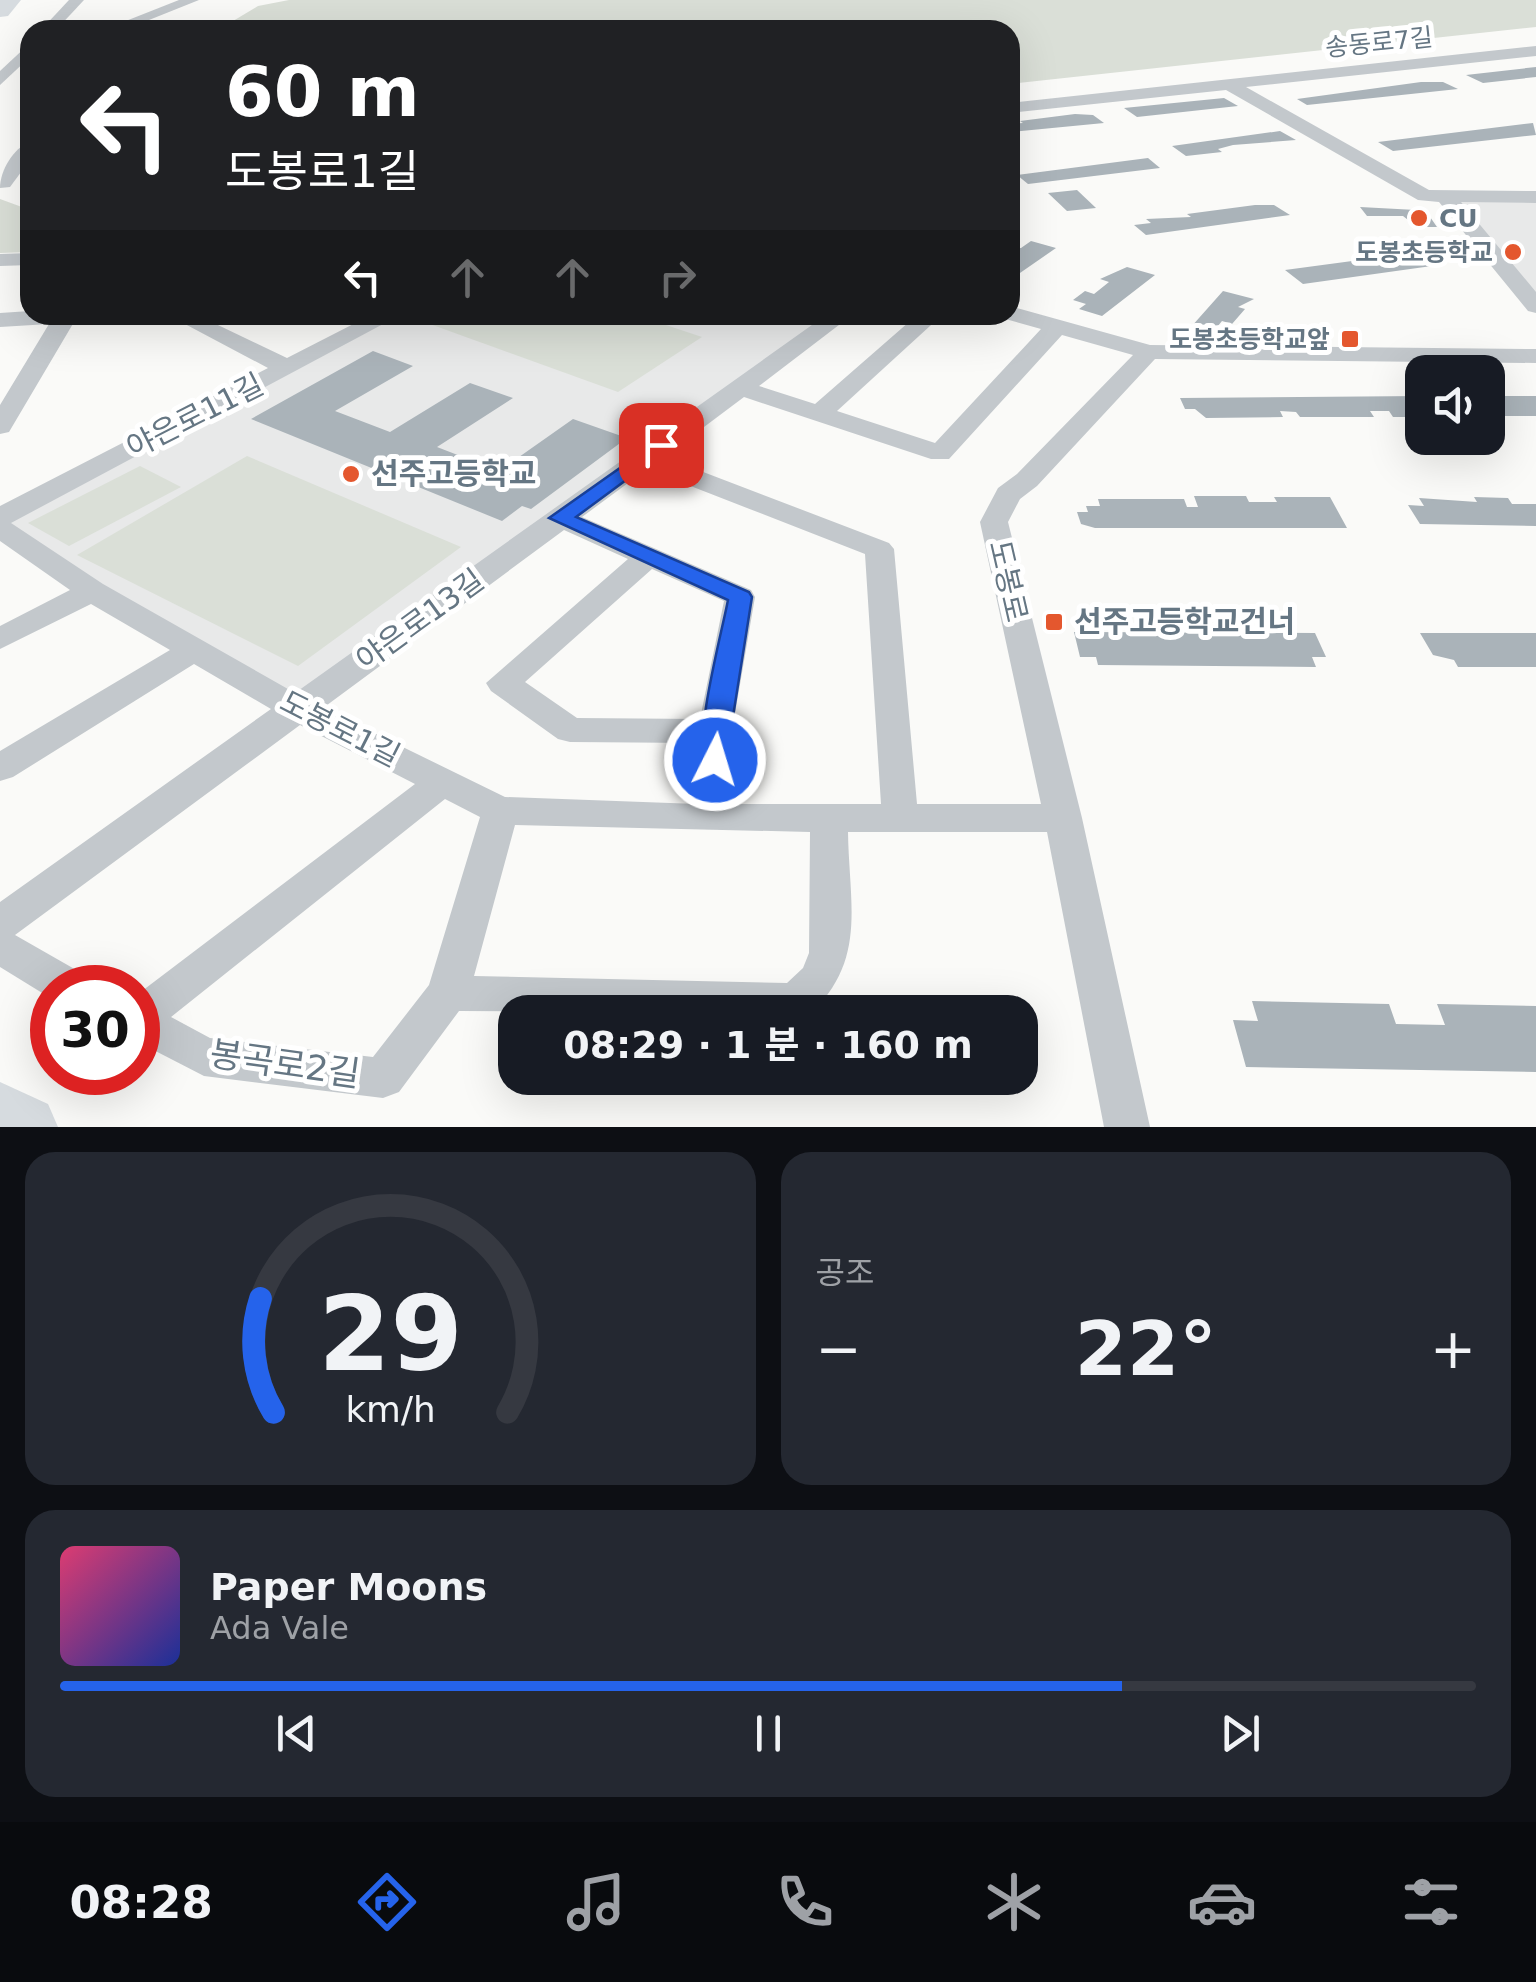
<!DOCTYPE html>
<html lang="ko">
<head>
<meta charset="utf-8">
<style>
	:root { --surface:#171b24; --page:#242831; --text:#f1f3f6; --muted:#9ea1a6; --line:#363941; --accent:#2563eb }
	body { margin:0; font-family:"DejaVu Sans","Noto Sans KR",sans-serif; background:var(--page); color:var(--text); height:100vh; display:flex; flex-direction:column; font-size:38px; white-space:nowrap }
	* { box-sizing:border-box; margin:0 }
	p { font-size:32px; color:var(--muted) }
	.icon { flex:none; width:55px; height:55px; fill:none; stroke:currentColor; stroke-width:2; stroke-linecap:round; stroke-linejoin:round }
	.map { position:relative; height:1127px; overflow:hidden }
	.side { display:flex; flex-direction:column; gap:25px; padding:25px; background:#0d0f14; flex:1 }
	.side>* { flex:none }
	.banner { position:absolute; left:20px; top:20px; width:1000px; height:305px; border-radius:30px; box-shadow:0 10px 40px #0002; background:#202124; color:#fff; overflow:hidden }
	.controls { position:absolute; left:1405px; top:355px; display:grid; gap:20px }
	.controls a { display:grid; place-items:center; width:100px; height:100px; border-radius:20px; background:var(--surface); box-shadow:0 10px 40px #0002; font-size:50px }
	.speed { position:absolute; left:30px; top:965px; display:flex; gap:20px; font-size:50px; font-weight:700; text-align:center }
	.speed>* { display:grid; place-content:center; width:130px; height:130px; border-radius:50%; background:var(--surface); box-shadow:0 10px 40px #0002; line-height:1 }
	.speed .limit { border:15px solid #d22; background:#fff; color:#111 }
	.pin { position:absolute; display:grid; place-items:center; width:85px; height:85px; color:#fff; margin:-42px; border-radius:20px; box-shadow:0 5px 15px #0006 }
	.me { position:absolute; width:110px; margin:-55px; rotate:5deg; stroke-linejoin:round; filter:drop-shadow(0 0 8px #0008) }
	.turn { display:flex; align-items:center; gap:35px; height:210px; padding:0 40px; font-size:45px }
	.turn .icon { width:130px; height:130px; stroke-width:2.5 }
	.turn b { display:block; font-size:70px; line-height:85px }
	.lanes { display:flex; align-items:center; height:95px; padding:0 40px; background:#0003; justify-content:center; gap:50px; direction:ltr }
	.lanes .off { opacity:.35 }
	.big { font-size:75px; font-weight:700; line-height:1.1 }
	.side .tile { flex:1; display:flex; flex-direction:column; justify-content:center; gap:15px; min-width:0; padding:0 35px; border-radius:30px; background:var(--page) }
	.side .dial { align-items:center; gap:0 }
	.dial svg { height:260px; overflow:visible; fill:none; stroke:var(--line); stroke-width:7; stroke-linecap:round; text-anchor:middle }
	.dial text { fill:var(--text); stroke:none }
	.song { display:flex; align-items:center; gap:30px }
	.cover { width:120px; height:120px; border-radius:15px; background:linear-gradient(135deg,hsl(340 70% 55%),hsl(230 70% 35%)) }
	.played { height:10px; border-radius:5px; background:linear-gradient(90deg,var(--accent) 75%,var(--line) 75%) }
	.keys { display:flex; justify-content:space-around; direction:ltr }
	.heat { display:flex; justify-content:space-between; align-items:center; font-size:55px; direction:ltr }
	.side .tiles { flex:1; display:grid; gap:25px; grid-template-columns:1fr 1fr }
	.tile:last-child { grid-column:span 2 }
	.trip { position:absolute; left:498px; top:995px; width:540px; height:100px; border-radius:30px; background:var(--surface); box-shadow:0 10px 40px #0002; font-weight:700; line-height:100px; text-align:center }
	.tabs { display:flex; height:160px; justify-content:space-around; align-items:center; background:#090b0e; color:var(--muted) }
	.tabs .icon { width:70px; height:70px }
	.tabs .current { color:var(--accent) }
	.tabs b { font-size:45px; color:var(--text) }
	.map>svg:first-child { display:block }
</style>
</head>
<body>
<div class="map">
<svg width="1536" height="1127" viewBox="0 0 1536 1127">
	<rect width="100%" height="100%" fill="#fafaf8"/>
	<g fill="#e8e9e9">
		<polygon points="1445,196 1536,197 1536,306"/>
		<polygon points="389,315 841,315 297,709 193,650 0,517"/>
	</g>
	<g fill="#dadfd7">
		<polygon points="289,0 1536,0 1536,27 1010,84 1010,30 218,30 258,6"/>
		<polygon points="0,199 30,210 30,252 0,253"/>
		<polygon points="423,315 636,315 702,337 618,392 416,319"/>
		<polygon points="247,456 461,547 298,666 77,555"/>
		<polygon points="140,466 181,487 69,546 28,523"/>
	</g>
	<g fill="#aab3b9">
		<polygon points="1536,67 1536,77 1483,83 1466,75"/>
		<polygon points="1421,82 1443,82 1458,89 1307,105 1297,99"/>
		<polygon points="1224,98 1238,106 1137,117 1124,108"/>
		<polygon points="1075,114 1093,115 1104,123 1010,132 1010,124 1023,123 1020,121"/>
		<polygon points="1533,123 1536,135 1393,151 1378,142"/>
		<polygon points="1280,131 1296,140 1233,145 1218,149 1222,152 1186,156 1172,146"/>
		<polygon points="1148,158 1160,168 1028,184 1017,175"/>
		<polygon points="1077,190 1096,208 1067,211 1048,193"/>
		<polygon points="1255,205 1274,205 1290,215 1146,235 1134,225 1151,223 1146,219 1191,217 1187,214"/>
		<polygon points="1360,207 1416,210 1428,214 1437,227 1417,227 1403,216 1367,216"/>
		<polygon points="1031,241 1056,248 1010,280 1010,248 1021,248"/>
		<polygon points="1427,251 1446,264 1303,284 1285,270"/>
		<polygon points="1127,267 1155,275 1102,316 1079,309 1086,304 1073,300 1085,291 1094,294 1109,282 1100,279"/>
		<polygon points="1223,291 1254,299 1238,307 1245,309 1232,324 1222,321 1217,327 1226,330 1221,335 1191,327"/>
		<polygon points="373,351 413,366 335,411 390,432 470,383 513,398 437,447 499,471 573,419 627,438 531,509 522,506 502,521 251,419"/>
		<polygon points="1422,396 1422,417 1393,417 1389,411 1370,411 1374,417 1300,417 1296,412 1280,411 1283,417 1206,418 1195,409 1185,409 1180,398"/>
		<rect x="1488" y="396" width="48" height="20"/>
		<polygon points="1194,496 1246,496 1249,502 1277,502 1274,497 1330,497 1347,528 1095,528 1081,524 1077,512 1088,512 1086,506 1100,506 1098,499 1184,499 1187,507 1198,507"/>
		<polygon points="1474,497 1508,498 1512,504 1536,504 1536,526 1420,524 1408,505 1424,506 1419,498 1477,502"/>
		<polygon points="1074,632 1315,633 1326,657 1312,657 1316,667 1098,665 1096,657 1080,657"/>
		<polygon points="1420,633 1536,633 1536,667 1458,667 1454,660 1433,655"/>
		<polygon points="1252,1001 1389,1004 1396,1024 1445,1025 1437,1004 1536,1006 1536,1072 1246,1067 1233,1020 1258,1021"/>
	</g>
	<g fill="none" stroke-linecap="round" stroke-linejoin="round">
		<g fill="#c3c8cc" fill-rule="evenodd">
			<polygon points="69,0 84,0 56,30 41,30"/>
			<polygon points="179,0 199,0 124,30 103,30"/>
			<polygon points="30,43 30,57 0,85 0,71"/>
			<polygon points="1536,46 1536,56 1246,87 1429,190 1536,191 1536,203 1461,202 1536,292 1536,313 1528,311 1439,202 1418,200 1226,90 1010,113 1010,103"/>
			<path d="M30,142V160L10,187L0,188C0,171 13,148 30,142Z"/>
			<polygon points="30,253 30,265 0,266 0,254"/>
			<path d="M1010,306L1150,345L1536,349V363L1155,359L1037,486L1020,499L1008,522L1082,818L1150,1127H1104L1047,832H848C849,903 867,959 812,1012L459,1011L399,1092L383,1098L204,1076L138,1042V994L415,784L300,725L15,935L85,975L91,988H52V999L0,967V902L271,709L194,664L13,777L0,781V751L170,650L91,604L0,649V626L70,590L0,541V506L268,368L168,315H197L287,358L371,315H400L11,523L103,584L295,693L826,315H852L759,386L815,404L917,315H942L837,411L935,443L1041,329L1002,318L1000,315H1010ZM1062,335L1133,355L1017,474L998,488L980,522L1041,804H917L894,549L889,543L664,457L744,397L931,459H949ZM647,469L865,554L881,804H733L732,731L755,597L751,590L582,517ZM564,530L628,559L486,683L491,691L558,739L570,742L697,743V804L505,797L323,708ZM652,569L724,601L700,719L577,718L525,682ZM445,799L480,817L429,985L373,1057L210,1038L171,1017ZM515,825L810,832L809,953L803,968L787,983L474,976Z"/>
			<polygon points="30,311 30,315 84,315 74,322 9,432 0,434 0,405 49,324 0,327 0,313"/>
		</g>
		<g fill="#d6dbdf" fill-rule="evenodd">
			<polygon points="0,0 21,0 8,16 0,17"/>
			<polygon points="0,1082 48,1104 58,1127 0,1127"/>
		</g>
	</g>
	<path fill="#2563eb" stroke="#184099" stroke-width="2.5" d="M661,439L671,445L668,449L576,517L749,592L752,597L725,767H706C692,743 722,632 728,600L549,518Z"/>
	<g fill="#e4572e" stroke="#fff" stroke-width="4">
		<circle cx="1419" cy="218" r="10"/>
		<circle cx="1513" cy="252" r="10"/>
		<rect x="1340" y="329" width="20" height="20" rx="5"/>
		<circle cx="351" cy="474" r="10"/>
		<rect x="1044" y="612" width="20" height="20" rx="5"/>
	</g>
	<g text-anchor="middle" stroke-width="10" stroke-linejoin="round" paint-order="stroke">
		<g font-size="25" fill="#657683" stroke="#fff">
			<text transform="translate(1379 42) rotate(-6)" y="9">송동로7길</text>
		</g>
		<g font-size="25" font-weight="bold" fill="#657683" stroke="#fff" text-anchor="end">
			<text x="1439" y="227" text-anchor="start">CU</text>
			<text x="1493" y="261">도봉초등학교</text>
			<text x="1330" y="348">도봉초등학교앞</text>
		</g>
		<g font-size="30" fill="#657683" stroke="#fff">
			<text transform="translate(195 416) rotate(-27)" y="10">야은로11길</text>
			<text transform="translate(1008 581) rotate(77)" y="10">도봉로</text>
			<text transform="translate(420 620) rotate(-36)" y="10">야은로13길</text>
			<text transform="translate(340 729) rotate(27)" y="10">도봉로1길</text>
		</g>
		<g font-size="30" font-weight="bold" fill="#657683" stroke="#fff" text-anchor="start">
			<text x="371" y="484">선주고등학교</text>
			<text x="1074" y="632">선주고등학교건너</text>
		</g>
		<g font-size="35" fill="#657683" stroke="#fff">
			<text transform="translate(285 1064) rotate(8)" y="12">봉곡로2길</text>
		</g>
	</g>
</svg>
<div class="controls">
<a><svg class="icon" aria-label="sound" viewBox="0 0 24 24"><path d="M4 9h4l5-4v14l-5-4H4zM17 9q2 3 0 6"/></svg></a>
</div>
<div class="speed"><div class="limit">30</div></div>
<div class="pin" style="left:661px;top:445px;background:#d93025"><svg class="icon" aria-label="arrive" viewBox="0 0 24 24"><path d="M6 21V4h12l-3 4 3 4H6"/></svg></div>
<svg class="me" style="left:715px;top:760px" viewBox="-20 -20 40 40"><circle r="17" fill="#2563eb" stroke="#fff" stroke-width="3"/><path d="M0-11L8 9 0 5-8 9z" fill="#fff"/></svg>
<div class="trip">08:29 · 1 분 · 160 m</div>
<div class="banner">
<div class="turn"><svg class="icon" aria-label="left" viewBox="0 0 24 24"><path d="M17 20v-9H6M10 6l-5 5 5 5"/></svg><div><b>60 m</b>도봉로1길</div></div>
<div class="lanes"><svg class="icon" aria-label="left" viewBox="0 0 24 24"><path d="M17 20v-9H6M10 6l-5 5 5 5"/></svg><svg class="icon off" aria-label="ahead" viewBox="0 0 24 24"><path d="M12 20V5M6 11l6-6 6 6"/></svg><svg class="icon off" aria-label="ahead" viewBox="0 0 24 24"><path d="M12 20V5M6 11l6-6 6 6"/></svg><svg class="icon off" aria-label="right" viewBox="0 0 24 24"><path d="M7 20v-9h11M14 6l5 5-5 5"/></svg></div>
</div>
</div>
<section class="side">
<div class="tiles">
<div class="tile dial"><svg viewBox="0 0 100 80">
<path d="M14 69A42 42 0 1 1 86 69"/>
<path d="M14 69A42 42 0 0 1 10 34" stroke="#2563eb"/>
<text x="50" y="56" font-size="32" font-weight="700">29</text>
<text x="50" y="72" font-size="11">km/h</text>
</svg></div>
<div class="tile"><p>공조</p>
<div class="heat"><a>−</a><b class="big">22°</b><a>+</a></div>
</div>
<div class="tile">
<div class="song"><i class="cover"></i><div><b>Paper Moons</b><p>Ada Vale</p></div></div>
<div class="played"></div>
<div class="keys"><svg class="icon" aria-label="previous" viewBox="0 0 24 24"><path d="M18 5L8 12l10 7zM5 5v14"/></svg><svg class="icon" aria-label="pause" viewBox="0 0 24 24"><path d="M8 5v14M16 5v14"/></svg><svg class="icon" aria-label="next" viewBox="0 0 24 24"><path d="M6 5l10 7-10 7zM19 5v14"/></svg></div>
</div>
</div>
</section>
<nav class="tabs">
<b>08:28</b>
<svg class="icon current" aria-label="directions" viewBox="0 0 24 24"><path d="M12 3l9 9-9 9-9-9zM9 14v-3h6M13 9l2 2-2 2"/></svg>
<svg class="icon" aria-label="music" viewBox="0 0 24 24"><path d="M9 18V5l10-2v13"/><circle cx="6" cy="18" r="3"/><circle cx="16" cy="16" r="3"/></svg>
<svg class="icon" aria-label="phone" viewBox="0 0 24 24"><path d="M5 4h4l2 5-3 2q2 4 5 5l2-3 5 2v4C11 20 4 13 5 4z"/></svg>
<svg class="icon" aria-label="climate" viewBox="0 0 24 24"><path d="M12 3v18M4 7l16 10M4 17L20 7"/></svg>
<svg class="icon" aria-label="car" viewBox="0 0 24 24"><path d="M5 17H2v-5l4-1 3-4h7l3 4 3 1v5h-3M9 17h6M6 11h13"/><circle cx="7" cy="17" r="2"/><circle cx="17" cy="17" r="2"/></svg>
<svg class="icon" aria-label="filters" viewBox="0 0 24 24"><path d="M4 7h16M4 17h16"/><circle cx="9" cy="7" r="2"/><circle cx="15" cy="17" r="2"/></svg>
</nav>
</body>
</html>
